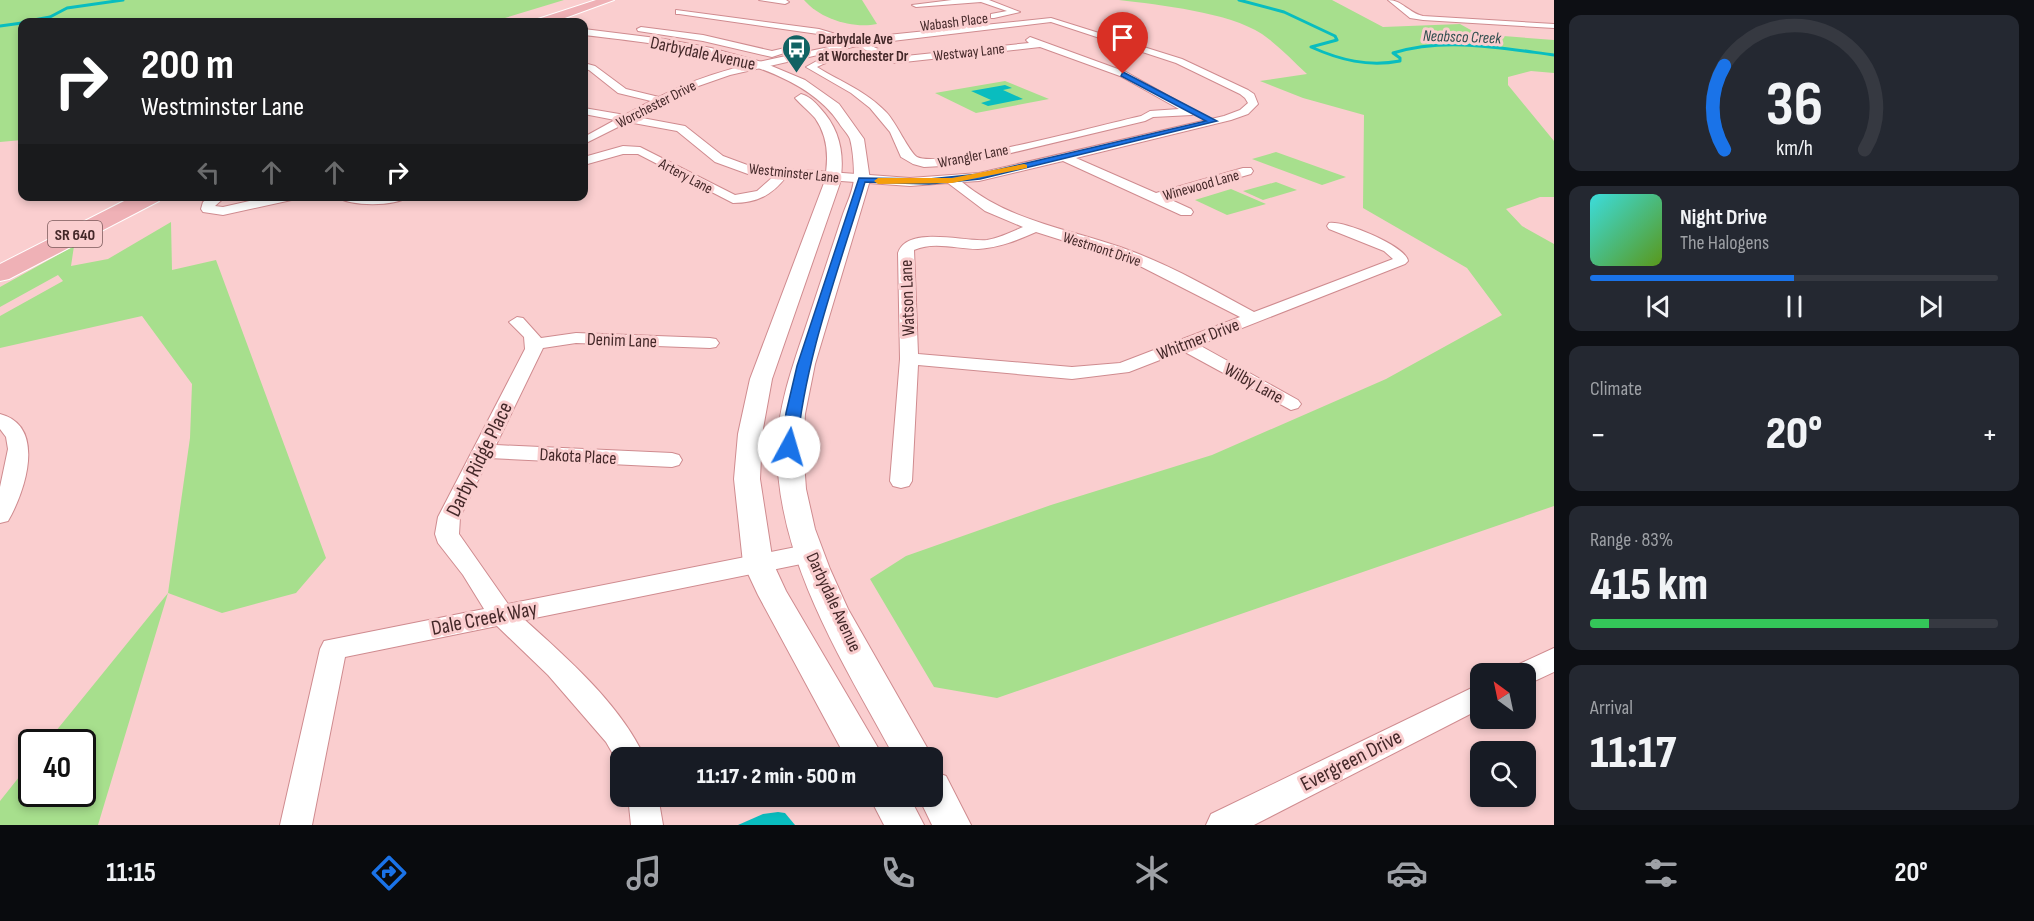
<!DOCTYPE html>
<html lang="en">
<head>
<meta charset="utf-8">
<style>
	:root { --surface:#171b24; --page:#242831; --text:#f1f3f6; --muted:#9ea1a6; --line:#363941; --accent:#1a73e8 }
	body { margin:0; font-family:"Sofia Sans Condensed",sans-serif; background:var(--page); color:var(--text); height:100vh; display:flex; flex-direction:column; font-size:22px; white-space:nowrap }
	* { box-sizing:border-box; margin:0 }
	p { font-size:20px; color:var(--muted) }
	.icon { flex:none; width:33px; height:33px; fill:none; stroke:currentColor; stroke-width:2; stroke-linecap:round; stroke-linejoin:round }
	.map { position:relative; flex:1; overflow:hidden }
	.drawer { display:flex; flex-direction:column; gap:15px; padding:15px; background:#0d0f14; width:480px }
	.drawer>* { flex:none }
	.guide { position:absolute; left:18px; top:18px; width:570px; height:183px; border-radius:12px; box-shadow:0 3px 9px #0003; background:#202124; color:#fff; overflow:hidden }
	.needle { width:39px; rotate:327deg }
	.fabs { position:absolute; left:1470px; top:663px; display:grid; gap:12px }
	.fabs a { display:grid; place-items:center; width:66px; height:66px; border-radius:12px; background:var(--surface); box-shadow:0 3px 9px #0003; font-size:30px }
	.speed { position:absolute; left:18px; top:729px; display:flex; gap:12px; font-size:30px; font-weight:700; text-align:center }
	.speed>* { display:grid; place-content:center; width:78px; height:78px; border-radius:50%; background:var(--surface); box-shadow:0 3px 9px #0003; line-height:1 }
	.speed .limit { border:3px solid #111; border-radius:9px; background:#fff; color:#111 }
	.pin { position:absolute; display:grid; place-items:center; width:51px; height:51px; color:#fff; margin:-62px -26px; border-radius:50% 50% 50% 0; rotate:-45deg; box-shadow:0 0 6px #0007 }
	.pin .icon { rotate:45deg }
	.me { position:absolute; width:66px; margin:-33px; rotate:6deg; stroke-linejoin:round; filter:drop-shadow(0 0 4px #0008) }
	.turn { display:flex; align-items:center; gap:21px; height:126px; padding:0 24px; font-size:27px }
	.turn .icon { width:78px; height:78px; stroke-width:2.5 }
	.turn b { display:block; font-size:42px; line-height:51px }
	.lanes { display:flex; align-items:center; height:57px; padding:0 24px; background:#0003; justify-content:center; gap:30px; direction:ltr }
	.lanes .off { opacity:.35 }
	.big { font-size:45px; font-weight:800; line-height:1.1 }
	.drawer .tile { flex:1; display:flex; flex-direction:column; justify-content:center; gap:9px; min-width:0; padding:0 21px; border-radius:12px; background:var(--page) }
	.drawer .dial { align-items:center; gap:0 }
	.dial svg { height:156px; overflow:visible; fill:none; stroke:var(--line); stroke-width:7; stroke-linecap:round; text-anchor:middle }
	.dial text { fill:var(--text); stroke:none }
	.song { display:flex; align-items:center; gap:18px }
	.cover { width:72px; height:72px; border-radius:9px; background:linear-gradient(135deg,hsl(180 70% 55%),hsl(90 70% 35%)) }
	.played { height:6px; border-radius:3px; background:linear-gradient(90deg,var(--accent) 50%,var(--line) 50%) }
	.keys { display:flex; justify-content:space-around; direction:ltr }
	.heat { display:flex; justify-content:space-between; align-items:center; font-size:33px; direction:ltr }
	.charge { height:9px; border-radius:4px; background:linear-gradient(90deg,#34c759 83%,var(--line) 0) }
	.trip { position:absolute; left:610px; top:747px; width:333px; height:60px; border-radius:12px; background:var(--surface); box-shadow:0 3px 9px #0003; font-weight:800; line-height:60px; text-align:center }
	.menu { display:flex; height:96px; justify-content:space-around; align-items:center; background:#090b0e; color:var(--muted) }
	.menu .icon { width:42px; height:42px }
	.menu .active { color:var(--accent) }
	.menu b { font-size:27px; color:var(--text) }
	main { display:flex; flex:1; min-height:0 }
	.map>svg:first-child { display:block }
</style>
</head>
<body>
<main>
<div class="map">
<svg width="1554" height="825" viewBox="0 0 1554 825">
	<rect width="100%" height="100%" fill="#facecf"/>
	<g fill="#a7df8d">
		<polygon points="0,0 564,0 492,22 22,22 22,140 0,142"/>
		<path d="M804,0H862L877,24C853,29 820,19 804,0Z"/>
		<path d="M1119,0H1332L1383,27L1460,24L1478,34L1554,40V73L1531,71L1508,77V85L1554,141V197H1540L1506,209L1522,226L1554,244V506L997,698L934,687L870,579L906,556L1051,505L1212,455L1386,379L1502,315L1467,268L1363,208L1364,115L1303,98L1260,81L1307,74C1293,61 1278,45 1262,34C1228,12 1160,5 1119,0Z"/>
		<polygon points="1005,81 1049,99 976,113 935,93"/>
		<polygon points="1276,152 1346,177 1322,185 1252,159"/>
		<polygon points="1276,182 1297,190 1263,200 1243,191"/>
		<polygon points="1231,189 1266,204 1227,215 1195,200"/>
		<polygon points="171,222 172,270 216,260 326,558 296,593 222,613 168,593 98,825 0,825 0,801 31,762 32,794 82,794 82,742 47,742 168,593 190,438 192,384 142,316 0,348 0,316 63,281 58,275 0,307 0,287 74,246 71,266 108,259"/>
	</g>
	<g fill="#09bdbf">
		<polygon points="1005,85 1012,88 1003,90 1023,99 988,106 981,103 991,100 971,91"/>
		<polygon points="778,812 785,813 795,825 738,825 763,814"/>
	</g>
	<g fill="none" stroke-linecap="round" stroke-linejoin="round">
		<g stroke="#09bdbf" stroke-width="3">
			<path d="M1239,0L1284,12L1335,36L1337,40L1311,47C1340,60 1368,67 1400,61V58L1393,53C1445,37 1501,48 1554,55"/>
			<polyline points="23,22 50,17 67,8 123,0"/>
			<polyline points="0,26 22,23"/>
		</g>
		<defs>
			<g id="minor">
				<polygon points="759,0 786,0 789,2 785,4"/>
				<polygon points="952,0 989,0 1020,12 994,18 991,18 991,14 1007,11 981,2 916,7 912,5"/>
				<path d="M1388,0C1402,0 1409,13 1423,16L1554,24V28L1423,20L1410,18Z"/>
				<path d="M676,10L819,29L859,41L878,36L1051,18L1182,59L1248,90L1254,94L1258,104L1248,114L1231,120L1076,158L1156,193L1243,168H1251L1253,171L1251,174L1167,198L1191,209L1193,212L1191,215H1181L1063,161L979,181L962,182C1011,223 1073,229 1131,251C1174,267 1213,290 1254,312L1393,259L1384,251L1329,229L1327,226L1329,223C1343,220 1406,246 1408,261L1405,264L1199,345L1298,400L1301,404L1298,408L1291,410L1183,351L1129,372L1072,379L918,365L912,481L909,486L901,488L893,486L890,481L900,359L898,253C907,225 964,242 987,240C999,238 1011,232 1023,227L985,211L948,183L910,186L786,177C772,195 757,203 733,203L638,154H623L584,165V157L623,146L640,147L735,195L757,191L774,176L748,174L715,162L677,131L628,122L584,144V137L615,120L584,114V108L625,115L651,101L618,93L589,70L584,69V63L595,66L626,89L659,97C717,66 785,57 848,43L818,34L679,14H676ZM1051,22L1176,63L1240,94L1245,98L1248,103L1240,110L1224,116L979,173L910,178L750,166L723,156L685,126L637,117L687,90L730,75L857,46L868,51L822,58L806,67L851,93L870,108L890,132L901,157L913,164L924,167L961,165L1145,121L1153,117L1192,115L1197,112L1126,72L1030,37L1026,40L1029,43L896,57L867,44ZM1040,47L1120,76L1179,109L1150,111L1141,116C1105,124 940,169 917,157C909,152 896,122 886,112C866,91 841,82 817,67C833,58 858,55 876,56C882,56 889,61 895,63ZM1036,232L1134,263L1240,317L1120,363L1072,367L918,354L914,250C934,241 957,249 978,249C999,248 1018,240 1036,232Z"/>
				<polygon points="641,27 703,35 772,51 789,47 793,50 772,57 703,41 638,31 637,29"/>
				<polygon points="211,196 226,196 215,206 223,207 271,196 297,196 296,199 223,215 203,212 201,209 203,202"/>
				<path d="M336,196H409C396,207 349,207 336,196Z"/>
				<path d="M517,317L523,318L541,338L576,333L710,338L716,339L719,343L716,347L710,348L576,343L543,348L496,445L672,453L679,455L682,460L679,465L672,467L489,458L460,517L459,534L508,604L811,544L819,547L823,553L819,559L811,562L525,620C568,659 620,704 645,758H621V768L606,742L548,675L497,626L345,657L312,825H280L320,649L324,641L484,609L463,575L438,543L435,534L438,517L525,349L524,337L509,322Z"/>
				<path d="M0,414C47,426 25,492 8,521L0,523V487L8,449L6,437L0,429Z"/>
				<polygon points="1554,648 1554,672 1526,685 1526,674 1512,674 1515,666"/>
				<polygon points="1480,684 1480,709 1254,825 1206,825 1211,814"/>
				<polygon points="628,796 658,796 663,825 631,825"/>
			</g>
			<g id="tertiary">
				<path d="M584,29L664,39L711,48L762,62L805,80L839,104L864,139L870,180L815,364L805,414L803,448L806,489L815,529L830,569L848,609L933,758H895C843,662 777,561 777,448C778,402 796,357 810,314C821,281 832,247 843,214C847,203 854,189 854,177C854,166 853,150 850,139C848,134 842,128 839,123C795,56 658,44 584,35Z"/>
				<path d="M801,94C809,96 815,102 820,108C840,129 845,155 840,183L772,379L762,434L760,479L773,563L786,591L884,758H846L758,595L743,563L734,479L738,434L750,379L824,183C829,161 829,138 815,118C809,111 801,105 795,98Z"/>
				<polygon points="933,771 946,776 971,825 932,825 918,796 933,796"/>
				<polygon points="869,796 909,796 924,825 884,825"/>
			</g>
			<g id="primary">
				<polygon points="596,0 614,0 554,22 536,22 538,19"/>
				<polygon points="134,196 161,196 159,201 9,279 0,281 0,264"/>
			</g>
		</defs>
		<use href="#minor" stroke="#cf8b8f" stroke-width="2"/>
		<use href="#tertiary" stroke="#cf8b8f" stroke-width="2"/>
		<use href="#primary" stroke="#fff" stroke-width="2"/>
		<use href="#minor" fill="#fff" fill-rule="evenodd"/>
		<use href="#tertiary" fill="#fff" fill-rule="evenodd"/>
		<use href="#primary" fill="#efb1b6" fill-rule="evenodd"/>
	</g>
	<path fill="#1a73e8" stroke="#114b97" stroke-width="1.5" d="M1123,72L1217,121L980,179L929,184L865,182C839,269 805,357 797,447L795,451H784L782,447L786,413L797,366L859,178L929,179L980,174L1206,121L1121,76Z"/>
	<polygon fill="#f59e0b" points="1024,164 1027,165 1027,168 952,183 878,184 874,181 878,178 952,178"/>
	<defs>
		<symbol id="bus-pin" viewBox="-11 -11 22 30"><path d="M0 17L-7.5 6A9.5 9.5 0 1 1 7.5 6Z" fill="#116263" stroke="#facecf"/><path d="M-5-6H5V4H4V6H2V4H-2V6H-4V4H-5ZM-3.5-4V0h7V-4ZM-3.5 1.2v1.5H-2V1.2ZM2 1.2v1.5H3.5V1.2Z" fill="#fff"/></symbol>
	</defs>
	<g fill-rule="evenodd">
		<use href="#bus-pin" x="780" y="32" width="33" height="45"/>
	</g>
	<g text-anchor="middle" stroke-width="6" stroke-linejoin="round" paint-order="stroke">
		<g font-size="15" fill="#442829" stroke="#facecf">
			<text transform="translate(954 22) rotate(-7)" y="5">Wabash Place</text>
			<text transform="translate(969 52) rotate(-6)" y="5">Westway Lane</text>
			<text transform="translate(656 104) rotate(-27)" y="5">Worchester Drive</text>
			<text transform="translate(973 156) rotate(-11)" y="5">Wrangler Lane</text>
			<text transform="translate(794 173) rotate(6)" y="5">Westminster Lane</text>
			<text transform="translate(686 176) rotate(28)" y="5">Artery Lane</text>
			<text transform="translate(1201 185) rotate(-16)" y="5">Winewood Lane</text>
			<text transform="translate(1102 249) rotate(18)" y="5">Westmont Drive</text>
		</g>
		<g font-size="15" font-weight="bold" fill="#442829" stroke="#facecf" text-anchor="start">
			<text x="818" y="44">Darbydale Ave<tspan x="818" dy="17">at Worchester Dr</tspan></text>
		</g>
		<g font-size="16" font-style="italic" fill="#304f4f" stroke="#facecf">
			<text transform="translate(1462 36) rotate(2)" y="6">Neabsco Creek</text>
		</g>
		<rect fill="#facecf" stroke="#7b5a5b" stroke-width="1.5" x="48" y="221" width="54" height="26" rx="4.5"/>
		<g font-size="16" font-weight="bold" fill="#442829">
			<text x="75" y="240">SR 640</text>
		</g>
		<g font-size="18" fill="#442829" stroke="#facecf">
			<text transform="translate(703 53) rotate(12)" y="6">Darbydale Avenue</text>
			<text transform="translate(907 298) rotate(-92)" y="6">Watson Lane</text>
			<text transform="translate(1198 339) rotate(-21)" y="6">Whitmer Drive</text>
			<text transform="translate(622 340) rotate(2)" y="6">Denim Lane</text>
			<text transform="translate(1254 383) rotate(29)" y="6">Wilby Lane</text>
			<text transform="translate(578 456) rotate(3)" y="6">Dakota Place</text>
			<text transform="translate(834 602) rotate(65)" y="6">Darbydale Avenue</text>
		</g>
		<g font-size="21" fill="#442829" stroke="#facecf">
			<text transform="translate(479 459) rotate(-64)" y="7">Darby Ridge Place</text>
			<text transform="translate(484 618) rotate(-11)" y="7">Dale Creek Way</text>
			<text transform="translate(1351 760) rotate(-27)" y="7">Evergreen Drive</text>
		</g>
	</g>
</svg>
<div class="fabs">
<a><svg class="needle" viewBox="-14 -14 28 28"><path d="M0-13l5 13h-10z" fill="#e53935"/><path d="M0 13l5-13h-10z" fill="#9ea1a6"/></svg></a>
<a><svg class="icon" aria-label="search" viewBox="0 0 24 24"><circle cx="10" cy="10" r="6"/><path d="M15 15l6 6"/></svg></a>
</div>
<div class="speed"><div class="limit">40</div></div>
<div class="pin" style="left:1123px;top:74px;background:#d93025"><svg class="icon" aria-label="arrive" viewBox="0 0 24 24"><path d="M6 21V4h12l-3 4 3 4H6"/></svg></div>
<svg class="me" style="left:789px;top:447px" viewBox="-20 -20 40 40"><circle r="19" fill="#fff"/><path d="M0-13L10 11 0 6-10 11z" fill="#1a73e8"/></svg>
<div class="trip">11:17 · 2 min · 500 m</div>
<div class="guide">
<div class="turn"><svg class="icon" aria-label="right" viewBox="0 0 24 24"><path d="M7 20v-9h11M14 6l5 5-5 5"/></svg><div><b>200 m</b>Westminster Lane</div></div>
<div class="lanes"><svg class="icon off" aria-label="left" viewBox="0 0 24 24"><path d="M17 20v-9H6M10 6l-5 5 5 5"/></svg><svg class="icon off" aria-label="ahead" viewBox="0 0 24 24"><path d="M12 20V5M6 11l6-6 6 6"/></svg><svg class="icon off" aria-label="ahead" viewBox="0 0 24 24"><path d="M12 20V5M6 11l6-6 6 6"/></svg><svg class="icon" aria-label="right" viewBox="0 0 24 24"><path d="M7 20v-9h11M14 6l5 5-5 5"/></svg></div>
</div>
</div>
<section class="drawer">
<div class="tile dial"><svg viewBox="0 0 100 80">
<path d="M14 69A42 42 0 1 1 86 69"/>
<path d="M14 69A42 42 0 0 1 14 26" stroke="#1a73e8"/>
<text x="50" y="56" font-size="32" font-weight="700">36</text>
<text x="50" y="72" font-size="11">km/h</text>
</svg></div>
<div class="tile">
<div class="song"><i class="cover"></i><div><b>Night Drive</b><p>The Halogens</p></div></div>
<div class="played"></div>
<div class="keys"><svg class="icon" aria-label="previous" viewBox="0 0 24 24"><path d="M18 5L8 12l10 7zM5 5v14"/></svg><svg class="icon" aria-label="pause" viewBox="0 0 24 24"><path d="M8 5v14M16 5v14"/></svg><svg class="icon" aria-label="next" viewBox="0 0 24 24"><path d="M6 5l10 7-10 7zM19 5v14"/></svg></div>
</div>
<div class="tile"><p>Climate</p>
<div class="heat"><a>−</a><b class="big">20°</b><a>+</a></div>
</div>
<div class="tile"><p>Range · 83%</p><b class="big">415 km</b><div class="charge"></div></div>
<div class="tile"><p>Arrival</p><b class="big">11:17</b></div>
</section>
</main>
<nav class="menu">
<b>11:15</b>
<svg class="icon active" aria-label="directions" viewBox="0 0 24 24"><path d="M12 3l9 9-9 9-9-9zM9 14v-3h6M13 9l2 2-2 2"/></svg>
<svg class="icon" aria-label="music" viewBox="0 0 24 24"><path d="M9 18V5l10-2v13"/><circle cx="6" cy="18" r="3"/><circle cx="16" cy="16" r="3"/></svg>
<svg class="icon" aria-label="phone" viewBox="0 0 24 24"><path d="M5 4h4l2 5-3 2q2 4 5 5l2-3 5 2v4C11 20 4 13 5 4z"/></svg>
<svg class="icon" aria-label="climate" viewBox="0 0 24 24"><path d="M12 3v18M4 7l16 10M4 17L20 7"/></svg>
<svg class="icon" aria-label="car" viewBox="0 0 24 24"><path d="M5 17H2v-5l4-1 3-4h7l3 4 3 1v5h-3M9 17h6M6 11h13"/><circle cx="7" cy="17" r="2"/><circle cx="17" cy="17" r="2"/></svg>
<svg class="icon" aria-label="filters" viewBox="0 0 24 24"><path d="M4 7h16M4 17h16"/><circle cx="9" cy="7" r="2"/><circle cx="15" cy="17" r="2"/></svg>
<b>20°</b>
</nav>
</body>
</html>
